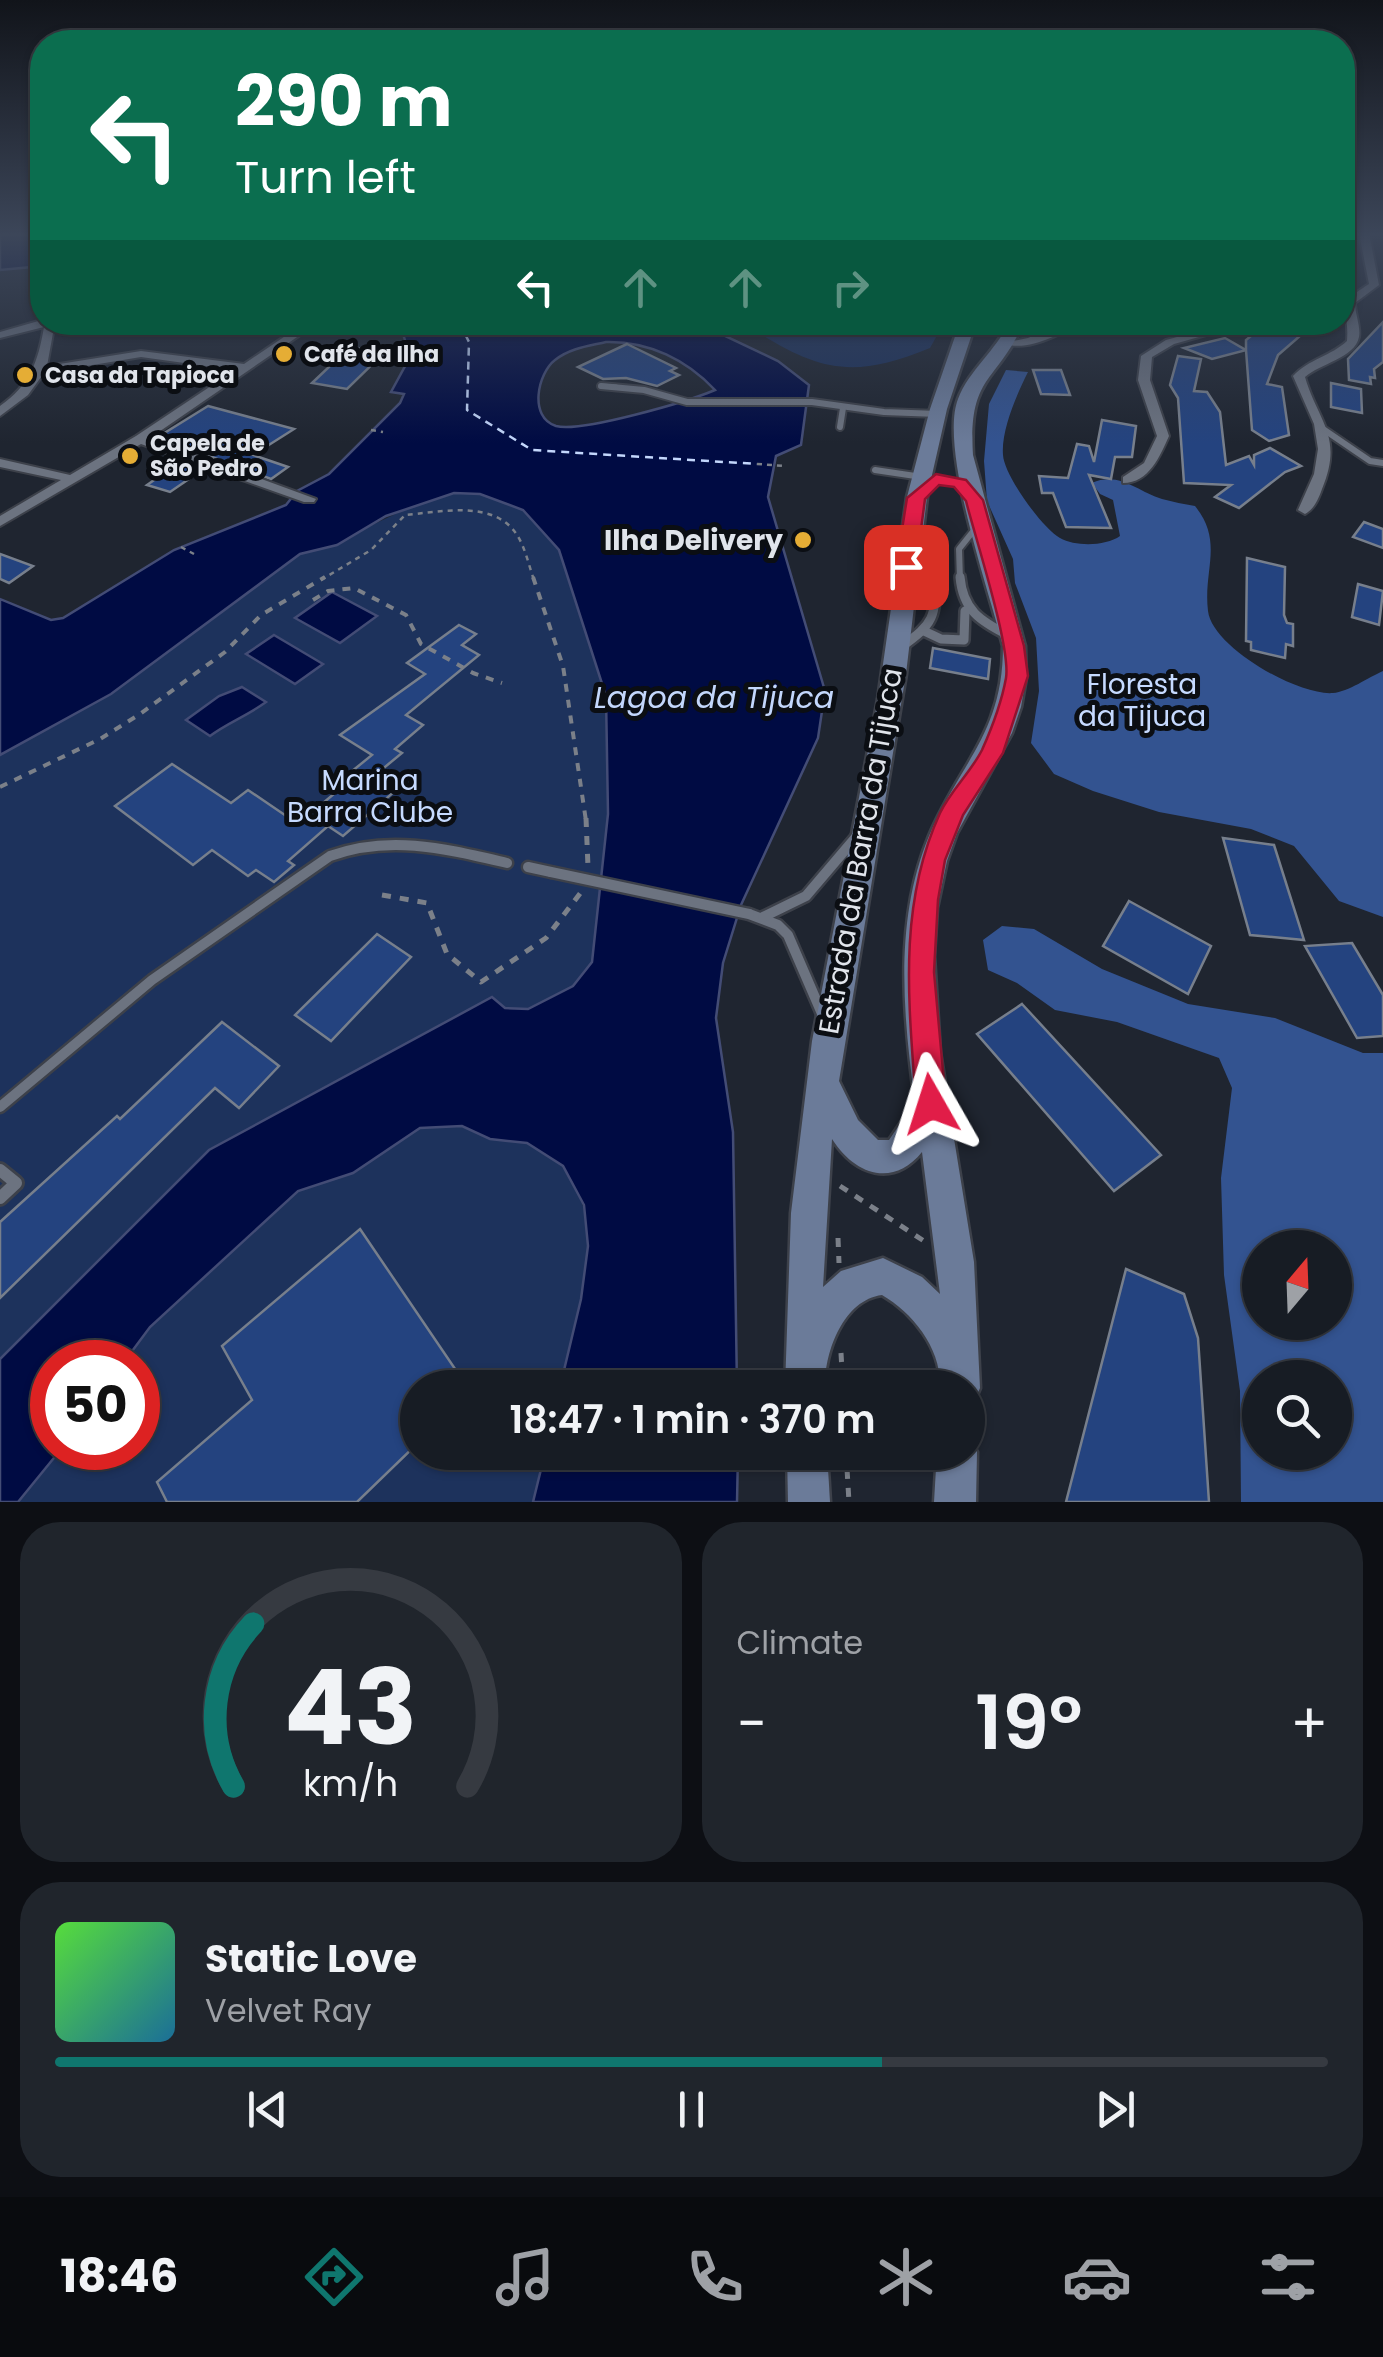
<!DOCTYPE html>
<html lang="en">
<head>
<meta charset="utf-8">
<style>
	:root { --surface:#171c24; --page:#20252c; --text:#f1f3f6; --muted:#9ea1a6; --line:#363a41; --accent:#0f766e }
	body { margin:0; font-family:Poppins,sans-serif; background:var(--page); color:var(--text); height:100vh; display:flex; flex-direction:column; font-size:38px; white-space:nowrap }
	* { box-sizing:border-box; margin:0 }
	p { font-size:32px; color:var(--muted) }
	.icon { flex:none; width:55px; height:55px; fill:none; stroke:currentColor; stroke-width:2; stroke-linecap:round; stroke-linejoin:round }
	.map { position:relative; height:1502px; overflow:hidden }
	.panel { display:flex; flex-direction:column; gap:20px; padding:20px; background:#0d0f14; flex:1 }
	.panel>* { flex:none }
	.hud { position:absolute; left:30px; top:30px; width:1325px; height:305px; border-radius:40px; box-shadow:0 2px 8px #0004,0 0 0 2px var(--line); background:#0b6e4f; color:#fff; overflow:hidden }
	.needle { width:65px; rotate:19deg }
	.buttons { position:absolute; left:1242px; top:1230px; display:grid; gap:20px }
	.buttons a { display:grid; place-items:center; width:110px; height:110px; border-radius:50%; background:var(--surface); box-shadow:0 2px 8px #0004,0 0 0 2px var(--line); font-size:50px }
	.speed { position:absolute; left:30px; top:1340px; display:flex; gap:20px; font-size:50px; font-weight:700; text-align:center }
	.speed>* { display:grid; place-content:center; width:130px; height:130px; border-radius:50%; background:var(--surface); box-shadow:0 2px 8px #0004,0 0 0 2px var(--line); line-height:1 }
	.speed .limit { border:15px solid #d22; background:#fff; color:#111 }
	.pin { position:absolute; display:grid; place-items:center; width:85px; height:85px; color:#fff; margin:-42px; border-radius:20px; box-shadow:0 5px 15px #0006 }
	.me { position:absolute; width:110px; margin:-55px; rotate:354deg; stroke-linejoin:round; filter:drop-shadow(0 0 8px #0008) }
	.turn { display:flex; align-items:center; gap:35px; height:210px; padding:0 40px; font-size:45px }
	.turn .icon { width:130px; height:130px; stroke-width:2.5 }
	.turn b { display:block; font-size:70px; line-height:85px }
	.lanes { display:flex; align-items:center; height:95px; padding:0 40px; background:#0003; justify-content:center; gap:50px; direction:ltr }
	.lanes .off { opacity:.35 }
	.big { font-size:75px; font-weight:600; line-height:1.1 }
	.panel .card { flex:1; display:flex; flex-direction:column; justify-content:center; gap:15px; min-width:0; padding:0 35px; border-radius:40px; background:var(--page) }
	.panel .dial { align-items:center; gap:0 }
	.dial svg { height:260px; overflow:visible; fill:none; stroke:var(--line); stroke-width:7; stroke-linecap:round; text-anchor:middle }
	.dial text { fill:var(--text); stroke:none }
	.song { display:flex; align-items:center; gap:30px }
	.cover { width:120px; height:120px; border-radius:15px; background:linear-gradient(135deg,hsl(110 70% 55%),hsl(200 70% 35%)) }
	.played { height:10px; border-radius:5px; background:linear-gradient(90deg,var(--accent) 65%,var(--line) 65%) }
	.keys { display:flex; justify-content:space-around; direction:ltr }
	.heat { display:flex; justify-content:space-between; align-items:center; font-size:55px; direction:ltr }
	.panel .tiles { flex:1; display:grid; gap:20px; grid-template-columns:1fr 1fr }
	.card:last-child { grid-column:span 2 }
	.trip { position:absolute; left:400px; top:1370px; width:585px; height:100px; border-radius:50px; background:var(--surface); box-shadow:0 2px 8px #0004,0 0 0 2px var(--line); font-weight:600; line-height:100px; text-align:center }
	.tabs { display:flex; height:160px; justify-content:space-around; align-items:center; background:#090b0e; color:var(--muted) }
	.tabs .icon { width:70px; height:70px }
	.tabs .selected { color:var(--accent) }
	.tabs b { font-size:45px; color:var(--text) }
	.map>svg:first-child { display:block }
</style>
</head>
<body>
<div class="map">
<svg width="1383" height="1502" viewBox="0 0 1383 1502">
	<rect width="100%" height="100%" fill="#1f2530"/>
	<g fill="#1d325c">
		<path d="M743,323H944L930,348C848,382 814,369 743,323Z"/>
		<path d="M454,493L480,494L523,510L559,550L606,696L608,814L592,962L573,987L528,1009L505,1008L209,1150L0,1359V755L111,694L300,554C354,540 398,506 454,493Z"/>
		<path d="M462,1126C471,1130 480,1136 490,1139C502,1142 517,1139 528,1144C625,1182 578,1314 560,1387L418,1388V1452L545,1453L533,1502H18L62,1448H138V1362H124L150,1327L298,1191L353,1173L420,1128Z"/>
	</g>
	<g fill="#335390" fill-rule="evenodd">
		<path d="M1006,370L1028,372C1017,394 1001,430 1003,455C1004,475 1042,528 1060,538C1076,547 1106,546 1120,536L1113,500L1100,494L1092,483C1119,471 1138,492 1162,499C1173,502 1184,504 1195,506C1224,542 1203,570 1208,611C1212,647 1298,696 1333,693C1348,692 1369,677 1383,671V917L1339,901L1294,846L1251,829L1159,812L1093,791L1054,774L1031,743L1039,691L1036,638L1015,583L1013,559L987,501L984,461L989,404Z"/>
		<path d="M1002,926L1034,929L1102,969L1188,1004L1275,1018L1363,1053H1383V1502H1241L1240,1391L1224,1275L1221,1178L1232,1088L1219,1058L1117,1022L1055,1010L1017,983L988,970L983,940ZM1260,1248H1335V1322H1260ZM1260,1378H1335V1452H1260Z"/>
	</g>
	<g fill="#000b43" stroke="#434c75" stroke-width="2.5" fill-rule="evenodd">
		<polygon points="0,233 42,233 42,266 0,270"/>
		<path d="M392,323H698L778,361L809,385L801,445L776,456L768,497L825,691L818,738L741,905L723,963L716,1018L733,1132L737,1387H560L581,1299L588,1246L584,1205L563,1166L527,1143L490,1139L462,1126L420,1128L353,1173L298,1191L150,1327L124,1362H52V1448H62L18,1502H0V1359L209,1150L492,997L505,1008L528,1009L573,986L592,962L608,814L606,696L559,550L523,510L480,494L454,493L386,516L337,545L300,554L111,694L0,755V599L51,620L63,618L174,550L286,505L297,491L329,474L400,403L404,394L391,392L410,357L404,337ZM606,342C649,341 687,360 715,390C689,401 581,433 556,426C528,417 538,373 555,360C570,348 589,346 606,342Z"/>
		<polygon points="332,592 377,616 340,643 295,618"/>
		<polygon points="274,635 323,664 295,684 246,654"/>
		<path d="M242,687L266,702C247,716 227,723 210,736L186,720L219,696Z"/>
		<polygon points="545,1453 738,1453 737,1502 533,1502"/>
	</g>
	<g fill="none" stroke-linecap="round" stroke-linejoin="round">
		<polyline stroke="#c3d7fc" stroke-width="2.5" stroke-dasharray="8 6" stroke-linecap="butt" points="459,322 469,342 467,410 532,450 757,464"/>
	</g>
	<g fill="#24437f" stroke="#777f8c" stroke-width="2.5">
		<polygon points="1268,322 1316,322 1278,355 1267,384 1282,387 1289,435 1269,441 1252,430 1246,350 1212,359 1184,348 1225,338 1246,350 1246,340"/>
		<polygon points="1383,322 1383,362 1374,369 1375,378 1370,377 1371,384 1349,380 1348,359"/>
		<polygon points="627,344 676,368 670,371 679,375 657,386 626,378 603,379 578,367"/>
		<polygon points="350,347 385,352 347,389 312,383"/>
		<polygon points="1178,356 1201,359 1194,391 1207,392 1220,412 1226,465 1249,456 1254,465 1254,455 1270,448 1301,466 1285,472 1239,508 1215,497 1231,485 1184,483 1178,398 1170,385"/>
		<polygon points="1033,370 1061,370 1070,395 1041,394"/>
		<polygon points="1331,383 1361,389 1362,413 1331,407"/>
		<polygon points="208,406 294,429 253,455 288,467 271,479 158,437"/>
		<polygon points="1102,420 1136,426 1132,457 1115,457 1111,479 1089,475 1111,528 1066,527 1053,493 1042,493 1039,476 1068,478 1077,444 1089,446 1094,462"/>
		<polygon points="180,462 202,470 170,492 147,485"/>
		<polygon points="1364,522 1383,529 1383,548 1353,537"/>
		<polygon points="0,554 33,566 9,583 0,579"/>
		<polygon points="1247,558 1285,567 1284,615 1287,623 1293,624 1293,646 1286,644 1285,658 1251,650 1251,642 1246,641"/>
		<polygon points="1358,584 1383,591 1379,625 1352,617"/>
		<polygon points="459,625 476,634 462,645 479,655 406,715 423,725 395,749 402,753 380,771 402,785 343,836 328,826 288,861 294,865 274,882 256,870 248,876 212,850 193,865 115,806 172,764 231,803 248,790 298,824 347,783 341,780 372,755 340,735 425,674 407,663"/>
		<polygon points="933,648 990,659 988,679 930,668"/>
		<polygon points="1223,838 1274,845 1304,940 1250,935"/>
		<polygon points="1129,901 1211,946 1188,994 1103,946"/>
		<polygon points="377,934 411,957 331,1041 295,1015"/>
		<polygon points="1352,943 1383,995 1383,1036 1357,1038 1305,946"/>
		<polygon points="1022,1004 1161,1155 1114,1191 977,1034"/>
		<polygon points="222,1022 279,1066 239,1108 215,1088 0,1298 0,1222 117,1116 120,1119"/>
		<polygon points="360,1229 468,1388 418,1388 418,1443 357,1502 167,1502 157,1482 252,1400 222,1346"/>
		<polygon points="1126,1269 1184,1294 1198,1338 1209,1502 1066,1502"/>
	</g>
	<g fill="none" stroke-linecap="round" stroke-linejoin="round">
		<defs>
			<polyline id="lane-far4" points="601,386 616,387"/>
			<g id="lane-far3">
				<polyline points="601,386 644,390 687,402 812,402 884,412 938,414"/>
				<polyline points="840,427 843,408"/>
				<polyline points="1323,429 1370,461 1383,463"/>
				<polyline points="875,470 922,477"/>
				<polyline points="916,527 937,551 936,580"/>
				<polyline points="960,580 959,549 979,524"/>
			</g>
			<g id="lane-far2">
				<path d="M960,577C963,610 980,621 1008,635"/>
				<polyline points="924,631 941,639 964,640 965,611"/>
				<path d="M901,647C935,623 935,617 936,577"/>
			</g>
			<g id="lane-far1">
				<polyline points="528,867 551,872"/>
				<polyline points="749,914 778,925 788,935 823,1016"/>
				<polyline points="763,917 806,896 857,836"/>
				<path d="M0,1107L152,980L330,856C390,834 447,849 507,863"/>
			</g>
			<polyline id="lane" points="0,1170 16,1183 0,1198"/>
			<g id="street">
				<path d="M1359,233H1369L1379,285L1355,303C1355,314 1361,327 1359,337C1355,358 1319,364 1305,377C1318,422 1344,436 1322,489C1318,500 1314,509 1305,514L1298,510L1314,474L1318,449L1314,424L1293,376C1309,359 1331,356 1347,341C1350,305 1331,308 1369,284Z"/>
				<path d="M42,320L55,322L47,366L141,351L244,364L306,322H319L150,438L316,499L314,502H304L141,444L0,526V516L61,480L0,467V459L70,475L136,436L235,370L141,357L44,373L28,395L0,416V406C30,385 38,362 44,327L0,338V332Z"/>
				<path d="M1065,322H1081C1062,334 1025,353 1003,343L1028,338Z"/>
				<path d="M1232,322H1252L1174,344L1152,357L1150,380L1169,436C1160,456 1149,483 1123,483V477L1144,463L1157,436L1138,380L1141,356L1166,340Z"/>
			</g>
			<g id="secondary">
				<path d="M960,322H976L947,409L927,497L906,674L839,1081L858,1120L878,1140H889L915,1102C903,1014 894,920 929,836C960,762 1003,734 1003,646C989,591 939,448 958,399C969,370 996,351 1009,322H1024C997,384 968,374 973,455L1025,646L1026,678L1021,707L1012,733L957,833L947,861L937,908L934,956L940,1052L974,1262L980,1388L974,1402L968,1404V1388H940C942,1349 913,1313 882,1295C843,1300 824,1353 825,1388H785L791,1213L812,1041L878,699L907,497L930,409ZM832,1139C855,1175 893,1188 922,1152L940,1294L922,1277L883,1258L841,1271L823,1287Z"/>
				<polygon points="968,1436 977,1452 976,1502 934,1502 937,1452 968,1452"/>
				<polygon points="787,1452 827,1452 830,1502 788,1502"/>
			</g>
		</defs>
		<use href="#lane-far4" stroke="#3d414a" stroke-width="8"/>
		<use href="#lane-far3" stroke="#3d414a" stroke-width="10"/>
		<use href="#lane-far2" stroke="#3d414a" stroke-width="14"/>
		<use href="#lane-far1" stroke="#3d414a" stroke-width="15"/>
		<use href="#lane" stroke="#3d414a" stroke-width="18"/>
		<use href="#street" stroke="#3d414a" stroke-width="4"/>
		<use href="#secondary" stroke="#3d414a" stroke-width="5"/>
		<g stroke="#7b8089" stroke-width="2.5" stroke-dasharray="5 5" stroke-linecap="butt">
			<polyline points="371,430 383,432"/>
			<polyline points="757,464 784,466"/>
			<polyline points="181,547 194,554"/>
			<path d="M321,580L371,550L405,515C440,512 494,499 517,535C525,547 529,566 534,580"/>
		</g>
		<g stroke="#7b8089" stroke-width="4" stroke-dasharray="8 8" stroke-linecap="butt">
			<polyline points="533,577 563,666 586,821"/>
			<polyline points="313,600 328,591 354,588 406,615 421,644 473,673 502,683"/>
			<polyline points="0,787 100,739 140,714 225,652 261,615 325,577"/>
		</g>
		<g stroke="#7b8089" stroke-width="5" stroke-dasharray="9 9" stroke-linecap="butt">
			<polyline points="586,818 588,867"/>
			<polyline points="382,895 427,903 447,954 481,982 546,938 582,891"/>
			<polyline points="840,1186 924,1241"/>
			<polyline points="838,1238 839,1263"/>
			<polyline points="841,1353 843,1388"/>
			<polyline points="976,1432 977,1412"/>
			<polyline points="846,1452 849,1502"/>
		</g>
		<use href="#lane-far4" stroke="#6c7380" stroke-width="5"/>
		<use href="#lane-far3" stroke="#6c7380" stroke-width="6"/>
		<use href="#lane-far2" stroke="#6c7380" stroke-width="9"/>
		<use href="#lane-far1" stroke="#6c7380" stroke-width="10"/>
		<use href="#lane" stroke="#6c7380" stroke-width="12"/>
		<use href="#street" fill="#6c7380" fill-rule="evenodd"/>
		<use href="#secondary" fill="#6b7b99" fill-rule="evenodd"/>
		<defs>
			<polyline id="lane-bridge" points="551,872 749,914"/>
		</defs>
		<use href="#lane-bridge" stroke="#3d414a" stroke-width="15" stroke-linecap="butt"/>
		<use href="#lane-bridge" stroke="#6c7380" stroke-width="10"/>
	</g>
	<linearGradient id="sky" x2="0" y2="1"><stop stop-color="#11141a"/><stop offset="0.53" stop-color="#3c4659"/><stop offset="1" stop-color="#3c4659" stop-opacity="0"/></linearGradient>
	<rect width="1383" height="443" fill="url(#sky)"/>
	<path fill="#e11d48" stroke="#92132f" stroke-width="2.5" d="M936,474L966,480L983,500L1024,646L1028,676L1003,753L963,815L945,860L938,900L934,972L946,1104L941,1114L931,1119L920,1114L916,1104C909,1004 897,907 940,813C951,790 971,772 982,750C991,730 1002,700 1006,678C1011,647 975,537 966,501L954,487L939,485L925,499L916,567L906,573L896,567L907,498Z"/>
	<g fill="#e5ad35" stroke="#0b0e13" stroke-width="4">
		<circle cx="284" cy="354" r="10"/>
		<circle cx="25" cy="375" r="10"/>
		<circle cx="130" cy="456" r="10"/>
		<circle cx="803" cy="540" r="10"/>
	</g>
	<g text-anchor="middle" stroke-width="10" stroke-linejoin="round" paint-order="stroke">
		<g font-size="22" font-weight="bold" fill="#e0e4eb" stroke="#0b0e13" text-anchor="start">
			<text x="304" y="362">Café da Ilha</text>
			<text x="45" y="383">Casa da Tapioca</text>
			<text x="150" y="451">Capela de<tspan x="150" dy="25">São Pedro</tspan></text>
		</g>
		<g font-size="28" font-weight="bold" fill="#e0e4eb" stroke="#0b0e13" text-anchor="end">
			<text x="783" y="550">Ilha Delivery</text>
		</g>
		<g font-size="28" fill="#c6daff" stroke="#0b0e13">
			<text x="1142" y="694">Floresta<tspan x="1142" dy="32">da Tijuca</tspan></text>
			<text x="370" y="790">Marina<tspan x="370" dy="32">Barra Clube</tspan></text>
		</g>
		<g font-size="28" fill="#e0e4eb" stroke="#0b0e13">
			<text transform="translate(860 851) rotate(-80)" y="10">Estrada da Barra da Tijuca</text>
		</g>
		<g font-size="30" font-style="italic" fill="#c3d7fc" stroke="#0b0e13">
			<text x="714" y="708">Lagoa da Tijuca</text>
		</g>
	</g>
</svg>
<div class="buttons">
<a><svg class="needle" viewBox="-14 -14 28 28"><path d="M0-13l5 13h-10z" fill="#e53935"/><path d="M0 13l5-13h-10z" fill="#9ea1a6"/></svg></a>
<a><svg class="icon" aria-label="search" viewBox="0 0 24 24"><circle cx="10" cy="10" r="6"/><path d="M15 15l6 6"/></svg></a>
</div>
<div class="speed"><div class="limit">50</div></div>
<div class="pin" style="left:906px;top:567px;background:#d93025"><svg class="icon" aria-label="arrive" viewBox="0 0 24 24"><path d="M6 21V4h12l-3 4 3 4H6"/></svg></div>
<svg class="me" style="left:931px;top:1104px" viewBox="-20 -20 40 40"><path d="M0-17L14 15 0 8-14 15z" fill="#e11d48" stroke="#fff" stroke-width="4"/></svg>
<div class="trip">18:47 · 1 min · 370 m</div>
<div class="hud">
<div class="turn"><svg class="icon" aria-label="left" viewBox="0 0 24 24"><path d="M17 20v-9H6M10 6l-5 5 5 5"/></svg><div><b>290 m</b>Turn left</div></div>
<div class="lanes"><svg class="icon" aria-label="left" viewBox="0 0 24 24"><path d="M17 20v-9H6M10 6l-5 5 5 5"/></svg><svg class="icon off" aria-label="ahead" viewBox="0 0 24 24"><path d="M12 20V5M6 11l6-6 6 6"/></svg><svg class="icon off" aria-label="ahead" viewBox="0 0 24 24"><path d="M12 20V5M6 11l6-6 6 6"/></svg><svg class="icon off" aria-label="right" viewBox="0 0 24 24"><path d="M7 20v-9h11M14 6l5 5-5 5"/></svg></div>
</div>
</div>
<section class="panel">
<div class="tiles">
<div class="card dial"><svg viewBox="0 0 100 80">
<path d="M14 69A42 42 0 1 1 86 69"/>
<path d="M14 69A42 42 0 0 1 20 19" stroke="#0f766e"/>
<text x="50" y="56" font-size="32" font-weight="700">43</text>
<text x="50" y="72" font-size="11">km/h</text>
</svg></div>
<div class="card"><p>Climate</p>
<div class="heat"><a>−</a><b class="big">19°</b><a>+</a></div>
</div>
<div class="card">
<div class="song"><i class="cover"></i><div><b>Static Love</b><p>Velvet Ray</p></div></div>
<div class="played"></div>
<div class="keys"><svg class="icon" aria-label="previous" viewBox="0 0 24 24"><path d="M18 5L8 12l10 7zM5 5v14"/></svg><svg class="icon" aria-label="pause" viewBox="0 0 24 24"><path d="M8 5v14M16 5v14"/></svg><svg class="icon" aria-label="next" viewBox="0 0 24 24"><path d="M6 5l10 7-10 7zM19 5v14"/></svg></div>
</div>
</div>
</section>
<nav class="tabs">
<b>18:46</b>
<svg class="icon selected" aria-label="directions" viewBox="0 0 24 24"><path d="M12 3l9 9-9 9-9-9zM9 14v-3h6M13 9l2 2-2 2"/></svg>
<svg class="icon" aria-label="music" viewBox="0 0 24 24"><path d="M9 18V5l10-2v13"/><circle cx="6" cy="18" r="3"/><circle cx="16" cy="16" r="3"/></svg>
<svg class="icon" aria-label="phone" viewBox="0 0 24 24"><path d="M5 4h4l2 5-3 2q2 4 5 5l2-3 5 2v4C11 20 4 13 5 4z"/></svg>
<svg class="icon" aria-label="climate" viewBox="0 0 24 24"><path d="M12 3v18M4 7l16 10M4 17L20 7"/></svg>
<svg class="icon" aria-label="car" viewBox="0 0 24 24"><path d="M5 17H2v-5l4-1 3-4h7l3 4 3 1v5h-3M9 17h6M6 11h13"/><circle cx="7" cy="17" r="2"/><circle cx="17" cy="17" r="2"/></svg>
<svg class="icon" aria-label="filters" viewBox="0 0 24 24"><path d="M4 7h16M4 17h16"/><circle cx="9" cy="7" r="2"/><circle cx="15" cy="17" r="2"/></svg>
</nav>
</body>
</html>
